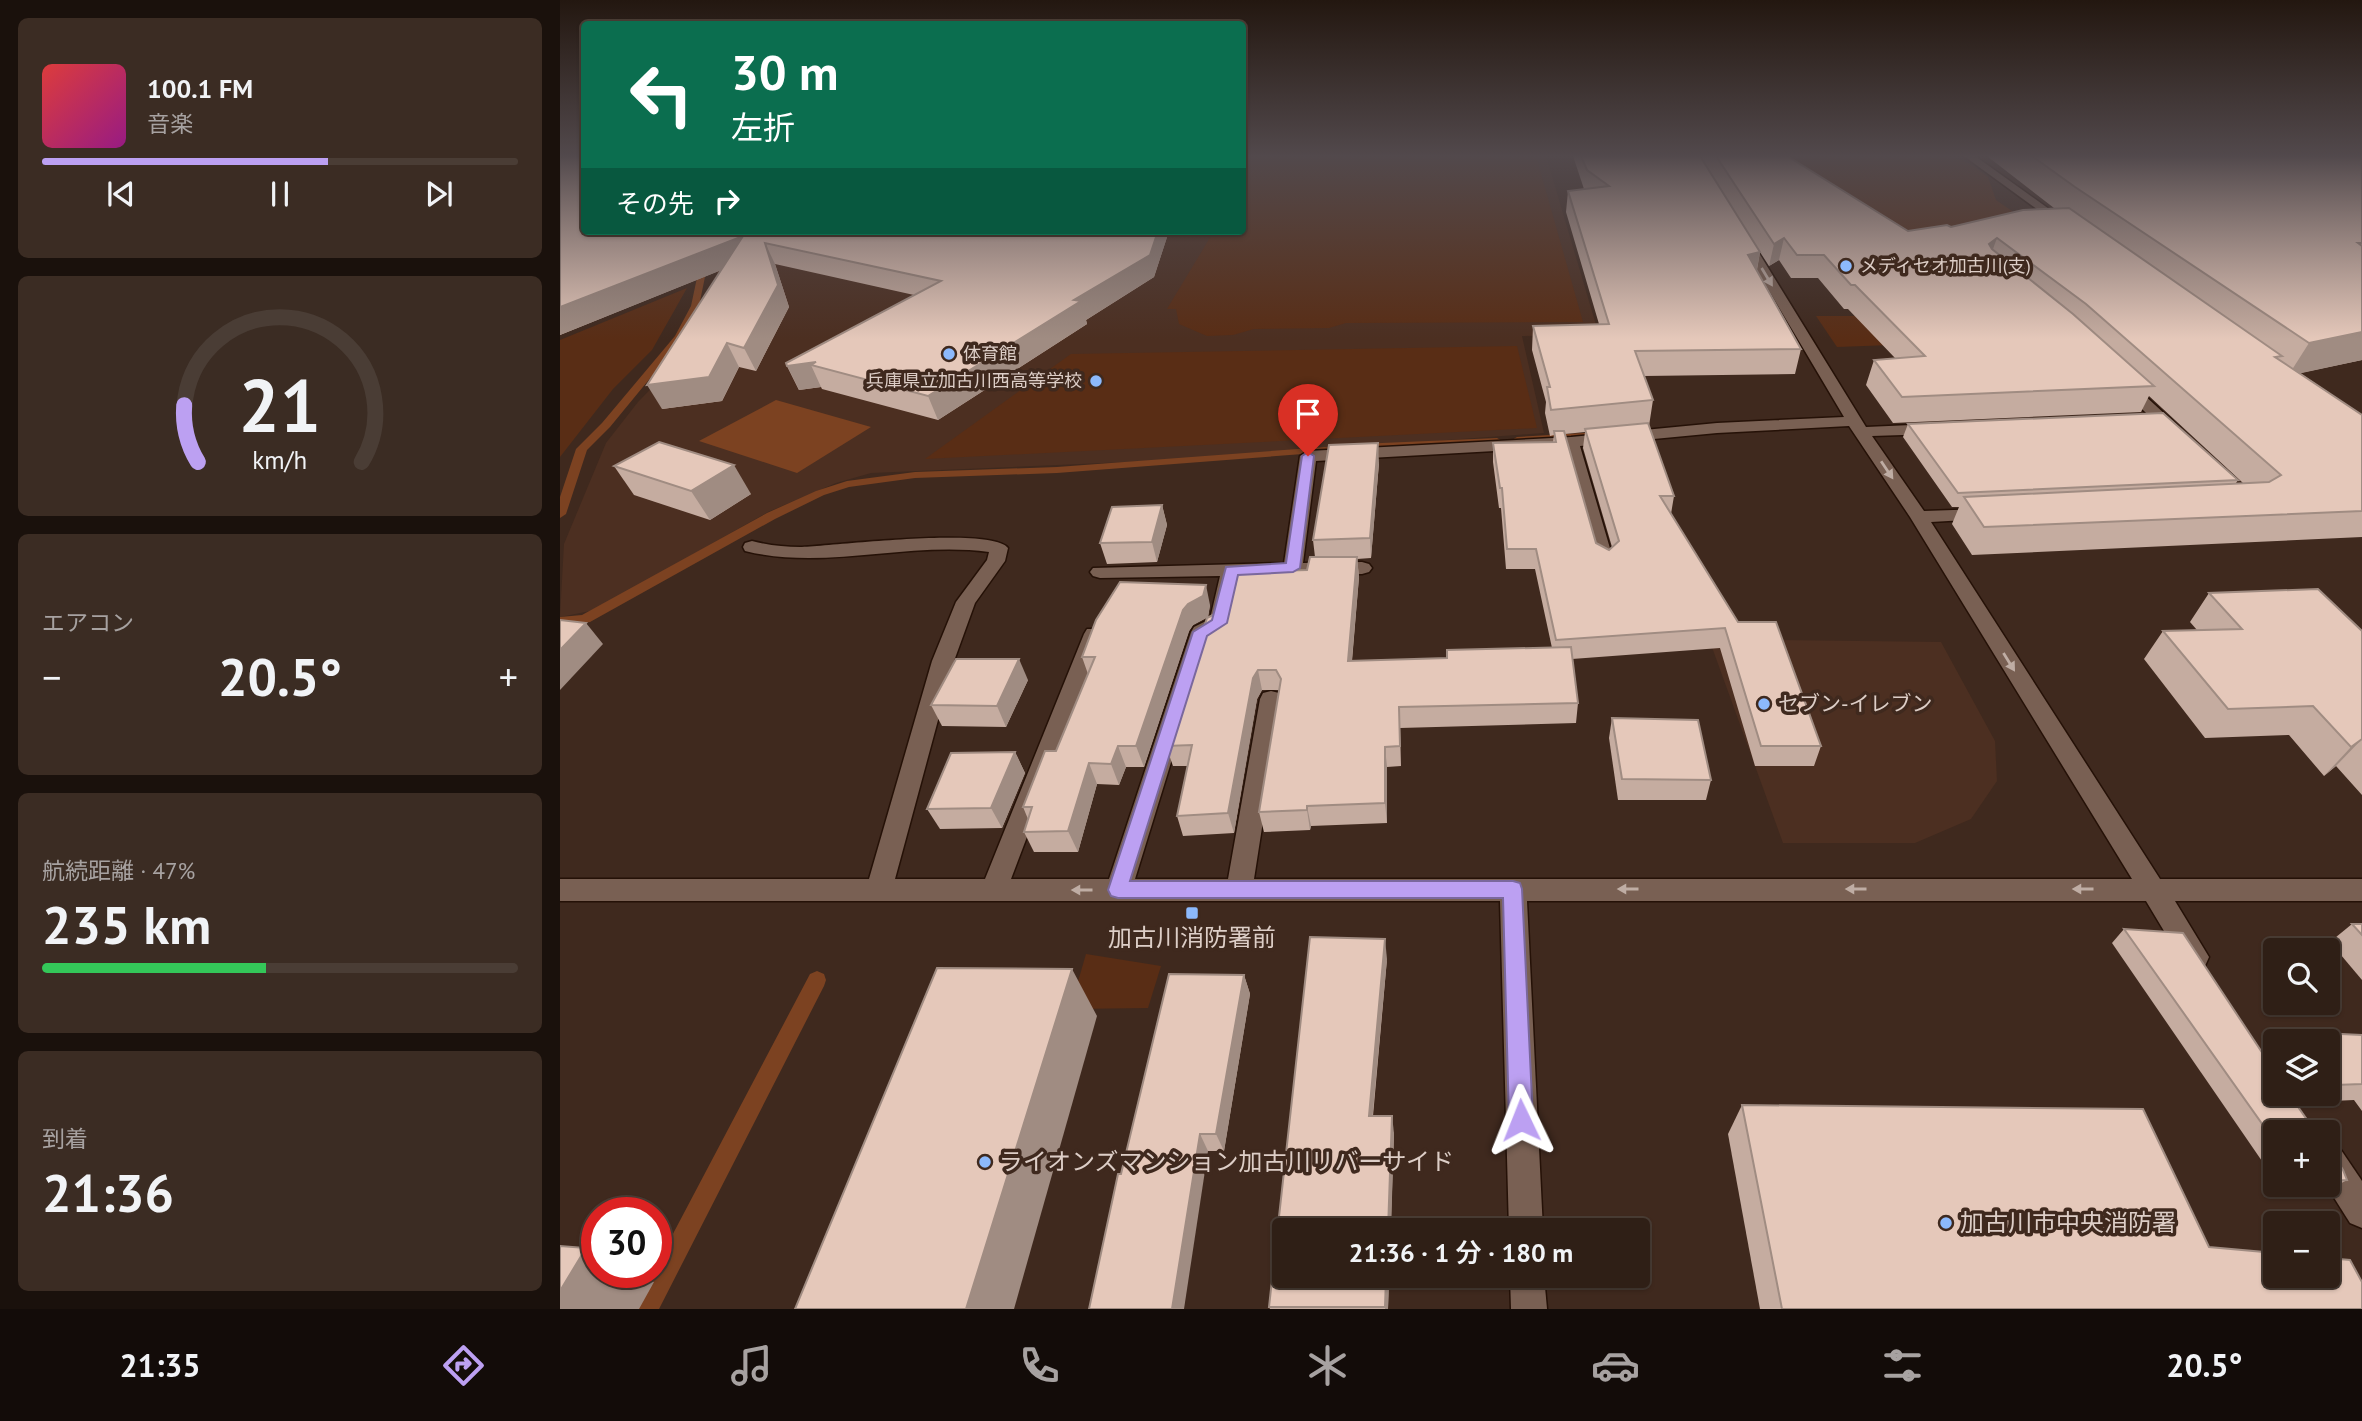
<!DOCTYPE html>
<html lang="ja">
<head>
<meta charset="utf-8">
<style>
	:root { --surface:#2f1f16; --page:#3b2c23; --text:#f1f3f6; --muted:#a7a2a1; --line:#4a3d35; --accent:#bca0f2 }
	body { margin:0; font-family:"PT Sans","Noto Sans JP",sans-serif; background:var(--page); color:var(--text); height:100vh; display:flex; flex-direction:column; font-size:26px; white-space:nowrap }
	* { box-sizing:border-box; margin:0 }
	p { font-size:23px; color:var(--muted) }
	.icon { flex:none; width:38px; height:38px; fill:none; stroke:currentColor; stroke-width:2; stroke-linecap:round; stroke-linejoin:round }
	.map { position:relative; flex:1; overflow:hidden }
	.side { display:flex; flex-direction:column; gap:18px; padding:18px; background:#1a110c; width:560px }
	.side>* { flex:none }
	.hud { position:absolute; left:21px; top:21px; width:665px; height:214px; border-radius:7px; box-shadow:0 2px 5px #0004,0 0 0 2px var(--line); background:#0b6e4f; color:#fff; overflow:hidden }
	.controls { position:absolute; left:1703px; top:938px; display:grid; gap:14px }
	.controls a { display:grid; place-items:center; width:77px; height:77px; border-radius:7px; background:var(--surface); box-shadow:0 2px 5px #0004,0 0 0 2px var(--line); font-size:35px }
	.speed { position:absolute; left:21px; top:1197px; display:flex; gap:14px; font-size:35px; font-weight:700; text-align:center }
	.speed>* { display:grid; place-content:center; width:91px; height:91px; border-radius:50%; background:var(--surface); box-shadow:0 2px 5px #0004,0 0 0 2px var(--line); line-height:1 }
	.speed .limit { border:10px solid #d22; background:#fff; color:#111 }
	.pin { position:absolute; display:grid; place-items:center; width:60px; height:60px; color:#fff; margin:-72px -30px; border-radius:50% 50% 50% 0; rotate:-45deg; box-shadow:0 0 7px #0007 }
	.pin .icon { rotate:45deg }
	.me { position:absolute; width:77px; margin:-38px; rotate:358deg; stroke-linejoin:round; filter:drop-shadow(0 0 5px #0008) }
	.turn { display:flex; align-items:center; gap:24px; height:147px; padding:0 35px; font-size:32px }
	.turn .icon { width:91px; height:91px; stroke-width:2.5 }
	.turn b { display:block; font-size:49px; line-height:60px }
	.then { display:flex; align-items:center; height:66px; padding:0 35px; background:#0003; gap:14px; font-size:26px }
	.big { font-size:52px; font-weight:600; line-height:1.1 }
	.side .tile { flex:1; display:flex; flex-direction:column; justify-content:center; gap:10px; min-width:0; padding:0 24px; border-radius:10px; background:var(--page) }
	.side .dial { align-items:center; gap:0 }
	.dial svg { height:182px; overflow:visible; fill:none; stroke:var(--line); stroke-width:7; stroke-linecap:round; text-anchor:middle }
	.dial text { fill:var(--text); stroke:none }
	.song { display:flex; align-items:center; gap:21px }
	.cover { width:84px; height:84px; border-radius:10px; background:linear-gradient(135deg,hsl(0 70% 55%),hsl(310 70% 35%)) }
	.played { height:7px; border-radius:4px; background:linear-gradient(90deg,var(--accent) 60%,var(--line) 60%) }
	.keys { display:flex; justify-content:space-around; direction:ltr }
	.heat { display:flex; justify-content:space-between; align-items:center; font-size:38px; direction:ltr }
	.charge { height:10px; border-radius:5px; background:linear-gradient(90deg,#34c759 47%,var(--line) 0) }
	.trip { position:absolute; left:712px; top:1218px; width:378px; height:70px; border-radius:7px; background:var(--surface); box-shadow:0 2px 5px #0004,0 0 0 2px var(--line); font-weight:600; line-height:70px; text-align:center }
	.tab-bar { display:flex; height:112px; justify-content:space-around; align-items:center; background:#130c09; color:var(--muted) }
	.tab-bar .icon { width:49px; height:49px }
	.tab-bar .active { color:var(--accent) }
	.tab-bar b { font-size:32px; color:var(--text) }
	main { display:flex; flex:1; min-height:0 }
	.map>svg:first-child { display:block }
</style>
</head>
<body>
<main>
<section class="side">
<div class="tile">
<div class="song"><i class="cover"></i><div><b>100.1 FM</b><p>音楽</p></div></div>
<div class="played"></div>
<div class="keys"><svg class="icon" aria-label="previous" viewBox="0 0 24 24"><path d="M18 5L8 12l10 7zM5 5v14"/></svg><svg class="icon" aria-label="pause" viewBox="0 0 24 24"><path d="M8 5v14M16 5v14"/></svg><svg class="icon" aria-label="next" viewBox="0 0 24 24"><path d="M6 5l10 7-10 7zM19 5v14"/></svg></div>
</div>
<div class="tile dial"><svg viewBox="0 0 100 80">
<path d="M14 69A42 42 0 1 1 86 69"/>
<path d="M14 69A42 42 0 0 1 8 44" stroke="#bca0f2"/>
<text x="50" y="56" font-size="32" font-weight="700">21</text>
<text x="50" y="72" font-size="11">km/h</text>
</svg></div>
<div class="tile"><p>エアコン</p>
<div class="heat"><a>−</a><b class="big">20.5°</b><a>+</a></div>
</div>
<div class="tile"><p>航続距離 · 47%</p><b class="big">235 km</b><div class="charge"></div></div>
<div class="tile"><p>到着</p><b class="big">21:36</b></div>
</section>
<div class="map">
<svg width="1802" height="1309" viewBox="0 0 1802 1309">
	<rect width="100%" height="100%" fill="#3f291e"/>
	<g fill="#4c2f21">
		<polygon points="683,156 986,156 1039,335 962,336 984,433 614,460 311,473 276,483 208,512 35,610 0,617 4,544 46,443 78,402 120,359 160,281 154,265 109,231 682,231"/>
		<polygon points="1149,639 1381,642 1435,741 1437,781 1411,819 1355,843 1223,843"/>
	</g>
	<g fill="#592d15">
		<polygon points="683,156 976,156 1023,322 786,323 769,328 694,329 673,335 647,336 619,324 616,309 607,309 654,231 682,231"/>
		<polygon points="1201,156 1389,156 1410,164 1428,177 1436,200 1477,228 1345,246"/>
		<polygon points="127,288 92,350 53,389 0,457 0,340"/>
		<polygon points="1256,316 1307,316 1332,345 1277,347"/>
		<polygon points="957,346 977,428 365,459 511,354"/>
		<polygon points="526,954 601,966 588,1008 510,1009"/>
	</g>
	<polygon fill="#7c4221" points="216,400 311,427 237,473 139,441"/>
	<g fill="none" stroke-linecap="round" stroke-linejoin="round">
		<g fill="#7c4221" fill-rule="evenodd">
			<polygon points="130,262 136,262 146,272 139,306 124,337 50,427 27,450 6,514 0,518 0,497 16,449 42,423 115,336 131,306 138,273 130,266"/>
			<polygon points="1041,432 1046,435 1045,437 957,443 952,440 957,437"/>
			<polygon points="937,438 942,441 941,443 799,450 794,447 799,444"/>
			<polygon points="765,447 769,448 769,452 497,473 355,478 289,487 264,495 215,519 30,622 0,627 0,617 22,615 207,513 256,491 287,481 355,472 497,467"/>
			<polygon points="257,971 264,974 266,980 264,986 99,1309 74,1309 93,1272 96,1272 96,1266 250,974"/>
		</g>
		<defs>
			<g id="minor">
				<polygon points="1404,156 1415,156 1510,224 1500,226"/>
				<path d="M1185,236L1191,240L1306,427L1374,424L1382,429L1374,434L1312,436L1364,511L1423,509L1432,514L1423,519L1371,522L1600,879H1802V901H1615L1649,957L1645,966L1635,970L1625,966L1586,901H967L983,1230H949L940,901H0V879H309L372,661L396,602L427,560L429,552C348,541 265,571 185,551L183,547L185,543L192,541C208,545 224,547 240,547C273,546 432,526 448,548L445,561L415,603L394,661L335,879H425L524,634L527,629H541L544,634L451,879H549L631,632L634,627L650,619L660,576L540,578L533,576L530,572L533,568L724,563L740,456L748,451L1011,437L1157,423L1284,417L1179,240ZM1289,426L1350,517L1572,879H694L722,699L719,693L711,691L703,693L700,699L668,879H575L650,636L666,628L669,623L680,576L802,574L809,572L812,568L809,564L802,562L743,563L756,461L1004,447L1036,562L1045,568L1054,562L1020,446L1157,433Z"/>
				<polygon points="1564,379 1569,381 1620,428 1622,431 1620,434 1608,434 1559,387 1556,384 1559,381"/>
				<polygon points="1768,1142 1779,1147 1802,1181 1802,1228 1790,1223 1766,1185"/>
				<polygon points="950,1276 984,1276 987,1309 951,1309"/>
			</g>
		</defs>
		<use href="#minor" stroke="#251107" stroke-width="3"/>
		<use href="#minor" fill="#796053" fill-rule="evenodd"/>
	</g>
	<g fill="#c5aca0" fill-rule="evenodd">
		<polygon points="0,156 24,156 24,231 609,231 594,277 526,320 527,324 378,420 262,389 261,387 239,390 227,366 354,295 215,264 229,307 196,371 179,367 162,401 102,409 161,270 0,335 0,158 3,157 0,158"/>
		<path d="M1013,156H1227L1348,231L1391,227L1494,208L1427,156H1802V360L1740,373L1802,415V537L1412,555L1392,524L1399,507H1392L1343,437L1348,424L1678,480L1676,483H1683L1589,396L1581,412L1333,423L1306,385L1314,360L1335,358L1288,309H1284L1258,278H1231L1219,260L1209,266L1200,252L1197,270L1241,349L1235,374L1084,376L1093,400L1089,426L1114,496L1111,514L1178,622L1261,746L1254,766H1195L1160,648L1012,659L1018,703L1016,723L840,728L841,766L827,767V823L751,826L750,830L704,832L699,812L719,690H702L697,699L674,833L623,836L617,816L628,766H613L606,746L664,609L675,586L747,570L755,557L753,540L819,463L811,558L797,559L799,577L792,661L887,658L992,648L975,569H946L941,508H939L933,462V443L993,442L994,435L990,436L985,413L986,402L972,350L973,326L1039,324L1006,212L1008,191L1024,189ZM1025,432L1023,448L1052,547L1049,550L1036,543L1005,434Z"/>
		<polygon points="54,466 191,494 150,520 74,495"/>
		<polygon points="602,505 607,525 597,562 547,564 540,543"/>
		<polygon points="1649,593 1802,631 1802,795 1776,766 1764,776 1729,735 1645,738 1584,659 1603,631 1637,630 1630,622"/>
		<polygon points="650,605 648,617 633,625 629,631 584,767 566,767 559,785 537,784 518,852 474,852 464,832 468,819 463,807 496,751 528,674 522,657"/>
		<polygon points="468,680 446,727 382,726 371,705"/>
		<polygon points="1052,718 1151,780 1146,800 1058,800 1049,738"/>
		<polygon points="455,752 465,773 442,828 380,829 367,809"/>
		<polygon points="1792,924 1802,924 1802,980 1770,942"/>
		<polygon points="1564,929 1715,1132 1715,1180 1552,943"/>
		<polygon points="827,959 813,1116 834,1133 828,1309 710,1309 709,1307"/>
		<polygon points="684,975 690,994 664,1151 648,1151 561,1174"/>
		<polygon points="1739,1032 1802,1035 1802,1111 1794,1100 1751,1102 1745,1094 1768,1094 1768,1041 1727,1041"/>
		<polygon points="1182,1105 1649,1247 1802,1309 1200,1309 1168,1134"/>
		<polygon points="1768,1146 1787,1180 1767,1191 1724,1192 1719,1185 1768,1185"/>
	</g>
	<g fill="#a08c82">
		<polygon points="598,231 609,231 594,277 526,320 527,324 378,420 368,396 514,300"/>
		<polygon points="183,236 194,257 0,335 0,307"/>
		<polygon points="1224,238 1219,260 1209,266 1214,244"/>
		<polygon points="1437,238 1429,260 1429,244"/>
		<polygon points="205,243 215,264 229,307 196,371 184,348"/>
		<polygon points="1200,252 1196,274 1188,255"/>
		<polygon points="1802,332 1802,360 1728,376 1749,343"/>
		<polygon points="167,343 179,367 162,401 102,409 87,385"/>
		<polygon points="256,362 251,365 261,387 239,390 227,366"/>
		<polygon points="818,443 819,463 811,558 810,538"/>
		<polygon points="174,465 191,494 150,520 131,491"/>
		<polygon points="602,505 607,525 597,562 592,542"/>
		<polygon points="797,557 799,577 790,682 788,661"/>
		<polygon points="646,585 650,605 648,617 633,625 629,631 584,767 576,746 623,610 628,604"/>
		<polygon points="26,623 43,644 0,690 0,650"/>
		<polygon points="459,659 468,680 446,727 437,706"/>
		<polygon points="698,670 702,690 697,699 674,833 668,813 693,678"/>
		<polygon points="1802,739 1776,766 1764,776 1791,747"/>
		<polygon points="558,746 566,767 559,785 551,764"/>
		<polygon points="825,747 827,767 827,823 825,803"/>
		<polygon points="455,752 465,773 442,828 431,808"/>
		<polygon points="529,763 537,784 518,852 508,831"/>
		<polygon points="747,806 751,826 750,830 747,810"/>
		<polygon points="825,939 827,959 811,1133 809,1116"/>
		<polygon points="512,969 537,1016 454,1309 406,1309"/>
		<polygon points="684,975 690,994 664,1151 656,1134"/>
		<polygon points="832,1116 834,1133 831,1230 828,1230"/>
		<polygon points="640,1134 648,1151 624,1309 612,1309"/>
		<polygon points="26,1248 37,1254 37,1272 74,1272 94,1282 79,1309 0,1309 0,1291"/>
		<polygon points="826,1276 829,1276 828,1309 825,1309 825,1307"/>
	</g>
	<g fill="#e5c8ba" stroke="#a08c82" stroke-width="2">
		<polygon points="7,156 24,156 24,231 598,231 590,255 514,300 521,301 368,396 251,365 256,362 227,366 226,363 381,281 205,243 218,285 184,348 167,343 149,377 87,385 183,236 0,307 0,158"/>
		<polygon points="1021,156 1140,156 1200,252 1188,255 1241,349 1075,351 1093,400 991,410 987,387 990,387 973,326 1049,324 1008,191 1049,186 1027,170"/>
		<polygon points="1156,156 1227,156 1348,231 1387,225 1391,227 1463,210 1509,208 1722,356 1715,357 1802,415 1802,511 1424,527 1404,497 1709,482 1721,475 1526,304 1437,238 1429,244 1432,249 1513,314 1594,386 1342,397 1314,360 1365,356 1295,285 1291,285 1264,255 1237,255 1224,238 1214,244"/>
		<polygon points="1472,156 1802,156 1802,243 1798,243 1802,246 1802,332 1749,343 1515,187"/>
		<polygon points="1603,413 1678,480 1398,493 1348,424"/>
		<polygon points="1088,423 1114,496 1100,496 1178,622 1216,622 1261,746 1201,746 1165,628 996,640 976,549 947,549 942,488 940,488 933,443 996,442 994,431 1004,431 1036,543 1049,550 1059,541 1025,429"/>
		<polygon points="99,442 174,465 131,491 54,466"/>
		<polygon points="818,443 810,538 753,540 769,445"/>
		<polygon points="602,505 592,542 540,543 552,507"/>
		<polygon points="750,557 797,557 788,661 887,658 887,650 1011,647 1018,703 839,707 840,746 825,747 825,803 747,806 747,810 699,812 721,679 716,670 698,670 693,678 668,813 617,816 632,745 606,746 647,618 664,609 671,586 675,586 678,572 747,570"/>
		<polygon points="560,582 646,585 643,596 628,604 623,610 576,746 558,746 551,764 529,763 508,831 464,832 472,807 463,807 485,751 496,751 535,657 522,657 536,620"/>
		<polygon points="1758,589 1802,631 1802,739 1791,747 1753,706 1668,709 1603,631 1682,629 1649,593"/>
		<polygon points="0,620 26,623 0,650"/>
		<polygon points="396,659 459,659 437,706 371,705"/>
		<polygon points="1052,718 1138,720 1151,780 1062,779"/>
		<polygon points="455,752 431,808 367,809 391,753"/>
		<polygon points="1792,924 1802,924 1802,935"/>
		<polygon points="1564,929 1623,933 1715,1072 1715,1094 1729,1094 1748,1121 1752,1122 1759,1132 1715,1132 1715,1142"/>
		<polygon points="750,937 825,939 809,1116 832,1116 828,1230 724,1230 724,1276 826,1276 825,1307 709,1307"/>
		<polygon points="377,968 512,969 406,1309 235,1309"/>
		<polygon points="609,974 684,975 656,1134 640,1134 612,1309 529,1309 558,1174 561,1174"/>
		<polygon points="1739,1032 1802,1035 1802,1084 1775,1085 1768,1076 1768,1041 1739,1041"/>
		<polygon points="1182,1105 1583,1109 1649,1247 1715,1253 1715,1276 1768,1276 1768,1258 1790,1260 1802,1282 1802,1309 1222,1309"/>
		<polygon points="1768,1146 1783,1170 1787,1180 1768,1181"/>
		<polygon points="0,1246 26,1248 0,1291"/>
	</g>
	<defs><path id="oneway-solid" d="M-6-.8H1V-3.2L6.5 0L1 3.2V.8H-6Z" transform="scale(1.75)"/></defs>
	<g fill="#bfada4">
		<use href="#oneway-solid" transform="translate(1207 277) rotate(59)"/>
		<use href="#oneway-solid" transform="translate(1327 470) rotate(56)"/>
		<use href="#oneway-solid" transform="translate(1449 662) rotate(58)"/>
		<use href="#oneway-solid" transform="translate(1068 889) rotate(-180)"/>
		<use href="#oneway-solid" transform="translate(1296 889) rotate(-180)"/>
		<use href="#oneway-solid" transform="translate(1523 889) rotate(-180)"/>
		<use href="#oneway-solid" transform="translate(522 890) rotate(180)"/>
	</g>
	<linearGradient id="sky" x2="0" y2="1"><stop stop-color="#231710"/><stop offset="0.46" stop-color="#52494c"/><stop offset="1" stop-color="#52494c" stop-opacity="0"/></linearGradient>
	<rect width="1802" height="339" fill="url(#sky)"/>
	<polygon fill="#bca0f2" stroke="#7a689d" stroke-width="2" points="748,452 754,456 740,568 733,572 678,575 667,623 647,636 570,881 953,881 960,883 962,889 973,1120 970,1129 961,1132 953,1129 949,1120 943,898 558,898 551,896 548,890 633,632 652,620 666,567 726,563 742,456"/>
	<g fill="#8cb9fc" stroke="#3f291e" stroke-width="2.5">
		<circle cx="1286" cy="266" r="7"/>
		<circle cx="389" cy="354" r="7"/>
		<circle cx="536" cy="381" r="7"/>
		<circle cx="1204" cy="704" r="7"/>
		<rect x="625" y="906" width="14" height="14" rx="3.5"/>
		<circle cx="425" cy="1162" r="7"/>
		<circle cx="1386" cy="1223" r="7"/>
	</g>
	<g text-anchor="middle" stroke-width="7" stroke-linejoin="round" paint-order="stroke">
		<g font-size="18" fill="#ddcec7" stroke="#3f291e" text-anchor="start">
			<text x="1300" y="272">メディセオ加古川(支)</text>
			<text x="403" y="360">体育館</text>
			<text x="522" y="387" text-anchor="end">兵庫県立加古川西高等学校</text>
		</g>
		<g font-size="21" fill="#ddcec7" stroke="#3f291e" text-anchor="start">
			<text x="1218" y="711">セブン-イレブン</text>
		</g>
		<g font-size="24" fill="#ddcec7" stroke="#3f291e" text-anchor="start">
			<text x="632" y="946" text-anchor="middle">加古川消防署前</text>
			<text x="439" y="1170">ライオンズマンション加古川リバーサイド</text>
			<text x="1400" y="1231">加古川市中央消防署</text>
		</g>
	</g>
</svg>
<div class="controls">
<a><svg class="icon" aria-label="search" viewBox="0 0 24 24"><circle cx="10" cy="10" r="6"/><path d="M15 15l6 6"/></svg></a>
<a><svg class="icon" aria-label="layers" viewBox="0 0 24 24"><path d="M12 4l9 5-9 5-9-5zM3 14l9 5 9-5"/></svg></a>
<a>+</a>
<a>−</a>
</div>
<div class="speed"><div class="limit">30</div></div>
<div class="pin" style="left:748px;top:456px;background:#d93025"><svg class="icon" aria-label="arrive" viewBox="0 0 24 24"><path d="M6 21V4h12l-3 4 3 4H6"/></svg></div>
<svg class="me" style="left:961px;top:1120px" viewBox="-20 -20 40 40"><path d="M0-17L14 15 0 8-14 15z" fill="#bca0f2" stroke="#fff" stroke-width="4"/></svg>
<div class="trip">21:36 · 1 分 · 180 m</div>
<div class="hud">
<div class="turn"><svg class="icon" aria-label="left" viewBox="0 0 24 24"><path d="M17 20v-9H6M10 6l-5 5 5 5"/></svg><div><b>30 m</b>左折</div></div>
<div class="then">その先<svg class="icon" aria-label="right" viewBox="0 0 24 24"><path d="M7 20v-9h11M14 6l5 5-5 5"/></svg></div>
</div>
</div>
</main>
<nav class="tab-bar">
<b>21:35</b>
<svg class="icon active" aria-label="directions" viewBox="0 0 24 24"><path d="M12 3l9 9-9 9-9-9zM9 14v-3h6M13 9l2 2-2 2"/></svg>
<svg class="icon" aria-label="music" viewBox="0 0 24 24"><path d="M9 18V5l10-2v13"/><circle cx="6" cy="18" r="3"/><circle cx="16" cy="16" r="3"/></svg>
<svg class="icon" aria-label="phone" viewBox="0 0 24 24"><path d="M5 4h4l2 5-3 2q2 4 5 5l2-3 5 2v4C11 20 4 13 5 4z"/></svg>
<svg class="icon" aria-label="climate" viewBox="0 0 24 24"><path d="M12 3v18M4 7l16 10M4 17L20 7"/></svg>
<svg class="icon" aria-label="car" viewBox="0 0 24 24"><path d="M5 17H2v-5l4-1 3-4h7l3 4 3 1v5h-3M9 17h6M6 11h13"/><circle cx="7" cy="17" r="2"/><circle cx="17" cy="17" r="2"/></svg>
<svg class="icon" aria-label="filters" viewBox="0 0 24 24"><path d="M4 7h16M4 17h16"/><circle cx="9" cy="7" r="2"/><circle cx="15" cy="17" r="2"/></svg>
<b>20.5°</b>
</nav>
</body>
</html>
